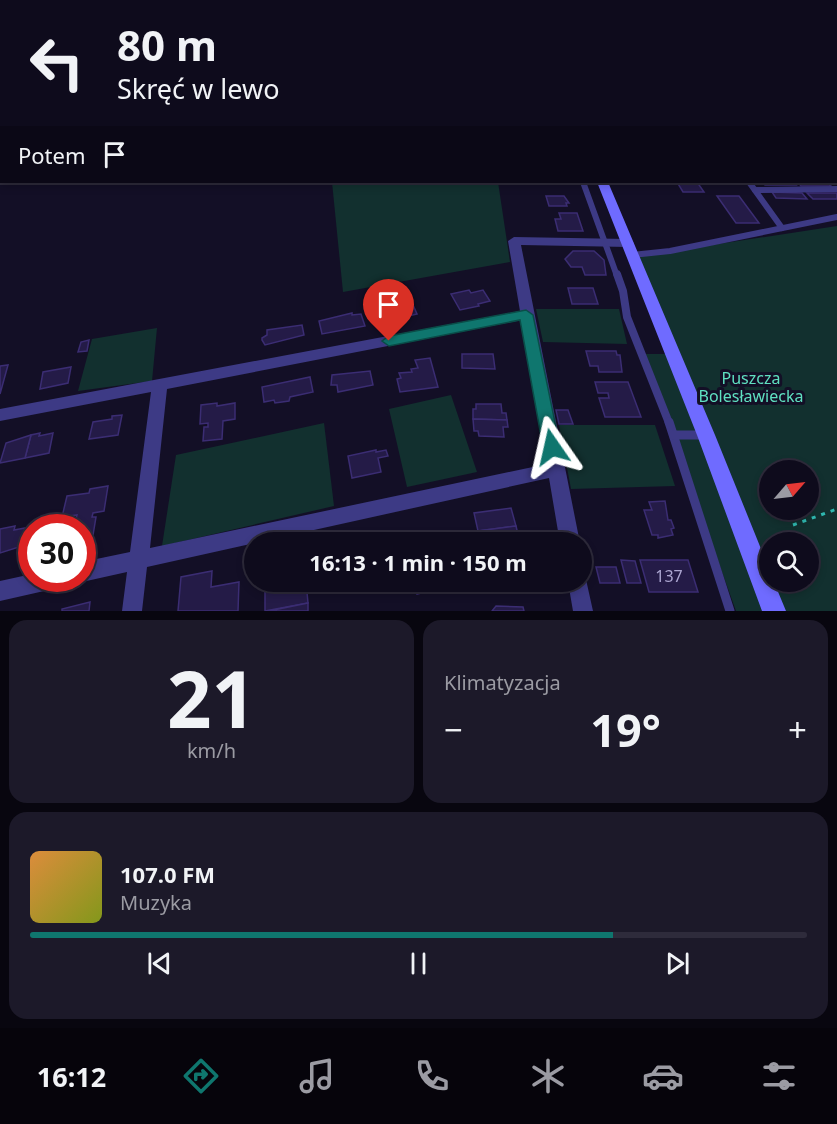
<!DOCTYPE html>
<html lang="pl">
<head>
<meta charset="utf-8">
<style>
	:root { --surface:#0e0b1c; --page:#1c1929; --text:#f1f3f6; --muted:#9b9ba3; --line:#2e2b3b; --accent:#0f766e }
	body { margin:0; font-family:"Noto Sans",sans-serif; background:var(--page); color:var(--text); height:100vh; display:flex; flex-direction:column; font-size:22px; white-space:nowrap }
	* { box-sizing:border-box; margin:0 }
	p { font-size:20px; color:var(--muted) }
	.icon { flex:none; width:33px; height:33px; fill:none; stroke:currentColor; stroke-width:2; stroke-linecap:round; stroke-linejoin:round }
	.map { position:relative; height:611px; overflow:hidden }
	.side { display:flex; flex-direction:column; gap:9px; padding:9px; background:#08060f; flex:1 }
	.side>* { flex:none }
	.top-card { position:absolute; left:0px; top:0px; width:837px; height:183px; box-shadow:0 3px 9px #0003,0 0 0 2px var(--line); background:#0e0b1c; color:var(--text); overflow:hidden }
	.needle { width:39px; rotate:62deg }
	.tools { position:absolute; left:759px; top:460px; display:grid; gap:12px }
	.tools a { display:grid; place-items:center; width:60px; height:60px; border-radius:50%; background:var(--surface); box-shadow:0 3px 9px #0003,0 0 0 2px var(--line); font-size:30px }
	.speed { position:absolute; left:18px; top:514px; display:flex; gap:12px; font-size:30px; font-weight:700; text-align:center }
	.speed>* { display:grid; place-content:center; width:78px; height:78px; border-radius:50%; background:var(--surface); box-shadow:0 3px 9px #0003,0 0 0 2px var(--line); line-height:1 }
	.speed .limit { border:9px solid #d22; background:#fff; color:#111 }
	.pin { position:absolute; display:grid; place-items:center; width:51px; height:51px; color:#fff; margin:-62px -26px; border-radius:50% 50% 50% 0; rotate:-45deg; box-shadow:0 0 6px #0007 }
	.pin .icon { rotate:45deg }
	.me { position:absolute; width:66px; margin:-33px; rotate:349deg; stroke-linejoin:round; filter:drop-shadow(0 0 4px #0008) }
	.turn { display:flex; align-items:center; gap:21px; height:126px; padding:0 18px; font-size:27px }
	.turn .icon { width:78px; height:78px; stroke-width:2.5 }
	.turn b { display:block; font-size:42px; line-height:51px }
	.then { display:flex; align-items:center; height:57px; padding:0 18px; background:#0003; gap:12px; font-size:22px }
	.big { font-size:45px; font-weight:700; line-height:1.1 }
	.side .widget { flex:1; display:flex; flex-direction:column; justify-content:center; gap:9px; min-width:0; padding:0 21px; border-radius:18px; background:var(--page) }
	.side .dial { align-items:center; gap:0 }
	.dial b { font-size:78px; line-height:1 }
	.song { display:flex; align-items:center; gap:18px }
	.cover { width:72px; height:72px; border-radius:9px; background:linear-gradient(135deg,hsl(30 70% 55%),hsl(70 70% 35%)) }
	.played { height:6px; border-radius:3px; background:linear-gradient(90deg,var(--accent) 75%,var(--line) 75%) }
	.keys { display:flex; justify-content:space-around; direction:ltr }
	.heat { display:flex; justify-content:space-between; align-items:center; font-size:33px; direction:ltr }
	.side .tiles { flex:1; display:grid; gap:9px; grid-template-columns:1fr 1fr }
	.widget:last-child { grid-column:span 2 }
	.trip { position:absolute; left:244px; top:532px; width:348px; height:60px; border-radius:30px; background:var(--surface); box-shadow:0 3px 9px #0003,0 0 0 2px var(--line); font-weight:700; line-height:60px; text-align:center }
	.tabs { display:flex; height:96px; justify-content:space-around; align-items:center; background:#06040b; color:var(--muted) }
	.tabs .icon { width:42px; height:42px }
	.tabs .on { color:var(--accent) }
	.tabs b { font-size:27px; color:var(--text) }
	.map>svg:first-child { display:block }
</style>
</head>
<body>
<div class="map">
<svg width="837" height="611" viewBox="0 0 837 611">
	<rect width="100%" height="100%" fill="#130f26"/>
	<g fill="#12302f" fill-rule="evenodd">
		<polygon points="526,0 837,0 837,28 836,2"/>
		<polygon points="332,182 498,182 510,262 343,292"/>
		<path d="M837,226V611H736L644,354H672L633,257ZM770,471H808V510H770ZM770,543H808V582H770Z"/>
		<polygon points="536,309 619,309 627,344 543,342"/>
		<polygon points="157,328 152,381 78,391 92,339"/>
		<polygon points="451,395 477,472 407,487 389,409"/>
		<polygon points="324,423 334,506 162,546 176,455"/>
		<polygon points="559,425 655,425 675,486 571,489"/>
	</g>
	<g fill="#241b47" stroke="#3b2d73" stroke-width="1.5">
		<polygon points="677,182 697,182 704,192 683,192"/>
		<polygon points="762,182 793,182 796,185 765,185"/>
		<polygon points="798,182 827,182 831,186 801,186"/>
		<polygon points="772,192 802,193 807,199 776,198"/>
		<polygon points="807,193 837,193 837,199 813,199"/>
		<polygon points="546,196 564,196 569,203 566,203 567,206 549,206"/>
		<polygon points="717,196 739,196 759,223 736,223"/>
		<polygon points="559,213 577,213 583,231 558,231 555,219 561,219"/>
		<polygon points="573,251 594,251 604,260 606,275 585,275 582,267 571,267 565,259"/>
		<polygon points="568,288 593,288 598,304 572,304"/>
		<polygon points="469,290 471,293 483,290 490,301 478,304 479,306 460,310 451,294"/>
		<polygon points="405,305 413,305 417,314 391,320 389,308"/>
		<polygon points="352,313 352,315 361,314 365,326 322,334 319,321"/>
		<polygon points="302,325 304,335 265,345 262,340 262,338 267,335 267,330"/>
		<polygon points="89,340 87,351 78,352 81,342"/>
		<polygon points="586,351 616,351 617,355 620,355 622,372 599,372 598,366 590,366"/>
		<polygon points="462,354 493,354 495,369 462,368"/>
		<polygon points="430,358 438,387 400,392 397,379 401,378 399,373 412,372 411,369 418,368 415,360"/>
		<polygon points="8,365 0,394 0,366"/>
		<polygon points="71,367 68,383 40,389 43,372"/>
		<polygon points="370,371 373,385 338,392 337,385 331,385 332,375"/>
		<polygon points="310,377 313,392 290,397 289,401 275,403 274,400 264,402 262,387"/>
		<polygon points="595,382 628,382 641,417 605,417 599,398 609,398 608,393 598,393"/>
		<polygon points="217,403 217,406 235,403 235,419 223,421 222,439 203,441 204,427 208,427 208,423 200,424 201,405"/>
		<polygon points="476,404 501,404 502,413 506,413 507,420 473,419 473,409 476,409"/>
		<polygon points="556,410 568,410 573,424 559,424"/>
		<polygon points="122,415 118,435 89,439 93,422 112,419 112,416"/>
		<polygon points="473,419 507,420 508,427 503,427 504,437 479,436 478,431 474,431"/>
		<polygon points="40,433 39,436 53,433 49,453 25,458 31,435"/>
		<polygon points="31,435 25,458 0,463 6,443"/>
		<polygon points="376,450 376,452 386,450 388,456 378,458 381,472 352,478 348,456"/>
		<polygon points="108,486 104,511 93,513 92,517 96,517 93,535 82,537 82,528 74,528 77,515 62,517 67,496 89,493 90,489"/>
		<polygon points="665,501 668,520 671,520 674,528 671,529 673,535 658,538 658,535 652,535 644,510 652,510 649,502"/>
		<polygon points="511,508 516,526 478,531 474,513"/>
		<polygon points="15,526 14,530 25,528 19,547 0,553 0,529"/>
		<polygon points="516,526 520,543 481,543 478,531"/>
		<polygon points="621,560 635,561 641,583 627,583"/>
		<polygon points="640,560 688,560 698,592 649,592"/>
		<polygon points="596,567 616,567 620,583 600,583"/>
		<polygon points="212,571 211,587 239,582 238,611 178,611 181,577"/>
		<polygon points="291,582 306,582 308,603 265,611 265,587"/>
		<polygon points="337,582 362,582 362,584 338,590"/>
		<polygon points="413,582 439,582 441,588 417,594"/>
		<polygon points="90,602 89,611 62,611 62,609"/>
		<polygon points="308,603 308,611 269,611"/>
		<polygon points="496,606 523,607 524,611 492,611"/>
	</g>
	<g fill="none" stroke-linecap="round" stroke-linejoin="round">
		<g stroke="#2fb8b0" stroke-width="1.5" stroke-dasharray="1.5 2" stroke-linecap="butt">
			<polyline points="462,0 464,2"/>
			<polyline points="601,0 604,2"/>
			<polyline points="745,2 751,0"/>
		</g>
		<polyline stroke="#2fb8b0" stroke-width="3" stroke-dasharray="4 6" stroke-linecap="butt" points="793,525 837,509"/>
		<g stroke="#3d3a85" stroke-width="6">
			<polyline points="583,182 617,276"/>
			<polyline points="749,182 782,228"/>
			<polyline points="755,190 837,189"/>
			<polyline points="632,255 670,251 837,217"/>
		</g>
		<polyline stroke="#3d3a85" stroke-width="8" points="617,274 623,291 627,317 669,423"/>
		<g stroke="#3d3a85" stroke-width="9">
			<polyline points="669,422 730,611"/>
			<polyline points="674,435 706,435"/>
		</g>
		<g fill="#3d3a85" fill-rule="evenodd">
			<polygon points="498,0 506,0 496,2"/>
			<rect x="0" y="48" width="2" height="4"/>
			<path d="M514,237L628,239L634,243L628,247L521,245L580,543H560L549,478L147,567L142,611H122L127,572L82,582L75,579H82V562L130,552L151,392L0,421V409L520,311L508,241ZM522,320L547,464L150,548L167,389Z"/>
			<polygon points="32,574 32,579 63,579 60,586 53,589 0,601 0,581"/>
			<polygon points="582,574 585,575 593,611 573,611 568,582 582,582"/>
		</g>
		<g fill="#6f6bff" fill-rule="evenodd">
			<polygon points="518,0 524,0 525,2 518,2"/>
			<polygon points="597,182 608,182 715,435 770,571 770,582 774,582 786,611 762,611 697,435"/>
		</g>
	</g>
	<polygon fill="#0f766e" stroke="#0a4d48" stroke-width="1.5" points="526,310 533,315 560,447 558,452 552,454 545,452 543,447 520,320 389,346 382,341 389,336"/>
	<g text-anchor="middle" stroke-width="6" stroke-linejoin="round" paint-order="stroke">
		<g font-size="16" fill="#5fe0c0" stroke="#130f26">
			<text x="751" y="384">Puszcza<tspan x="751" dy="18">Bolesławiecka</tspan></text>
		</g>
		<g font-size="16" fill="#aca6d1">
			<text x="669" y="582">137</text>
		</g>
	</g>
</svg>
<div class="tools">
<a><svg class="needle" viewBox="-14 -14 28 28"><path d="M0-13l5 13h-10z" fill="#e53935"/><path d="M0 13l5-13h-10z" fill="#9b9ba3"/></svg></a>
<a><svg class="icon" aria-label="search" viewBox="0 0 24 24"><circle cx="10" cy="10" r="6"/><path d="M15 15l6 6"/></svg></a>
</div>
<div class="speed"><div class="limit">30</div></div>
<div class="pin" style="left:389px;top:341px;background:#d93025"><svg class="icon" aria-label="arrive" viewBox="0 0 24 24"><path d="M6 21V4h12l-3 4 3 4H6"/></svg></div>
<svg class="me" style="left:552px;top:447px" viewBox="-20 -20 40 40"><path d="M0-17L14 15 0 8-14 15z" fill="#0f766e" stroke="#fff" stroke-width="4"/></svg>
<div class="trip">16:13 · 1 min · 150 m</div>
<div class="top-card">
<div class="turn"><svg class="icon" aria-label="left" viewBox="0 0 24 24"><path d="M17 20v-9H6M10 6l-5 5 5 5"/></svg><div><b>80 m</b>Skręć w lewo</div></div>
<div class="then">Potem<svg class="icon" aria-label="arrive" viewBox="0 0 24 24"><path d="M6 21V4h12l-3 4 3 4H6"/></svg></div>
</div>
</div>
<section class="side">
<div class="tiles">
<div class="widget dial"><b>21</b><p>km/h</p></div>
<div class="widget"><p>Klimatyzacja</p>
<div class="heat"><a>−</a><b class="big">19°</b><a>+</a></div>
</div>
<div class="widget">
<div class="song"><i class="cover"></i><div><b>107.0 FM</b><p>Muzyka</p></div></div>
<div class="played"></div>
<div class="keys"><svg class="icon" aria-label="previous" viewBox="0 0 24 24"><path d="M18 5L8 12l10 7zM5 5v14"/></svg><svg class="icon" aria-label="pause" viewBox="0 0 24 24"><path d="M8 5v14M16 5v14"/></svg><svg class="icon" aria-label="next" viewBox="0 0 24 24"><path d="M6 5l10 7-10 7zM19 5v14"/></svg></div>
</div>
</div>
</section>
<nav class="tabs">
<b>16:12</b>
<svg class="icon on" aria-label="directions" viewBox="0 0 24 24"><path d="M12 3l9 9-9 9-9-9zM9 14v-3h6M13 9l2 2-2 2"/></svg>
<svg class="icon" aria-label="music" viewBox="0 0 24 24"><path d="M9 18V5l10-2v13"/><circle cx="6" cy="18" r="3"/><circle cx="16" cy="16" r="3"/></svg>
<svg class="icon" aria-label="phone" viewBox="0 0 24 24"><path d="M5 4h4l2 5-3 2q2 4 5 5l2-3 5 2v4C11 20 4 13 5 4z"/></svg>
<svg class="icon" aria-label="climate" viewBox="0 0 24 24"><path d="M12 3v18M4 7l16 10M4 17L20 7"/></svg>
<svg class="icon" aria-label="car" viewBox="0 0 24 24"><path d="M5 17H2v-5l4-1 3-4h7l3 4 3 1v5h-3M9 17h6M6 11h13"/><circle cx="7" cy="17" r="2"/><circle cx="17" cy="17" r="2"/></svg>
<svg class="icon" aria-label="filters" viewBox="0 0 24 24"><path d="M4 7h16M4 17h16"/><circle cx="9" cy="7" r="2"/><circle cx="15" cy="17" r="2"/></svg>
</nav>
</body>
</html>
